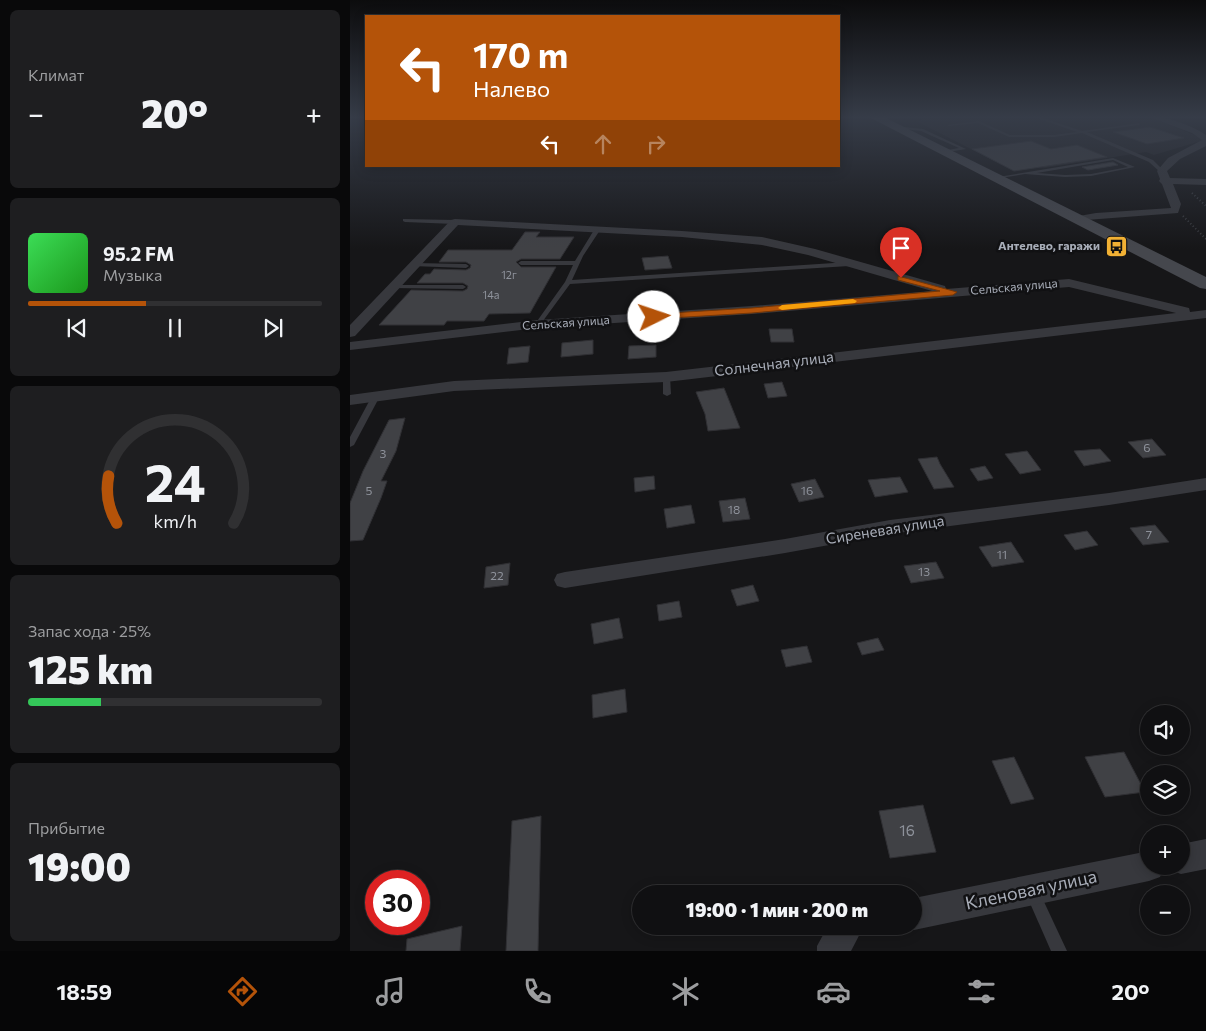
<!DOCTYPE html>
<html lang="ru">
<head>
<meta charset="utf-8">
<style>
	:root { --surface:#101012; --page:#1e1e20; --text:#f1f3f6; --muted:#9c9d9f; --line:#303032; --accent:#b45309 }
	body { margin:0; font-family:Commissioner,sans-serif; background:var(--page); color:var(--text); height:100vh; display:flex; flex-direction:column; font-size:19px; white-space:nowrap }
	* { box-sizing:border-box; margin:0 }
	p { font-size:16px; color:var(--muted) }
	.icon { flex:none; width:28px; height:28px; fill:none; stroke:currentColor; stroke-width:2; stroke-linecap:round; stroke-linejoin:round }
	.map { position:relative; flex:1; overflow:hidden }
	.sheet { display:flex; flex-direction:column; gap:10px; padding:10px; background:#09090a; width:350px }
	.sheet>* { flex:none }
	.top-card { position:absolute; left:15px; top:15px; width:475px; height:152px; border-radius:0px; box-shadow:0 2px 12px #0003,0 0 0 1px var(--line); background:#b45309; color:#fff; overflow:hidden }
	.tools { position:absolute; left:790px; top:705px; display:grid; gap:10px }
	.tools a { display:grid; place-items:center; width:50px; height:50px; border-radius:50%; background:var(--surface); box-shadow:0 2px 12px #0003,0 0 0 1px var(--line); font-size:25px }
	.speed { position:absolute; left:15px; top:870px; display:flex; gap:10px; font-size:25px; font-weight:700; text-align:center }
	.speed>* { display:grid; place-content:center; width:65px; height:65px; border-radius:50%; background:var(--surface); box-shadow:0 2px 12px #0003,0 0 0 1px var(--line); line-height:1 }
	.speed .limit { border:8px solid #d22; background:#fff; color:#111 }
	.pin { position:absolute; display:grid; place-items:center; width:42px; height:42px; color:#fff; margin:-51px -21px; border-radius:50% 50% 50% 0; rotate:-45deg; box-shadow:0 0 5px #0007 }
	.pin .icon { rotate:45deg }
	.me { position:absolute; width:55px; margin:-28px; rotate:86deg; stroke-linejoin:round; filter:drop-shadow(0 0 4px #0008) }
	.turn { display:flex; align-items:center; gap:18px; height:105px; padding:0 25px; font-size:22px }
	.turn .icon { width:65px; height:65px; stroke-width:2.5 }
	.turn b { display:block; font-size:35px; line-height:42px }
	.lanes { display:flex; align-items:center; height:48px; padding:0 25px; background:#0003; justify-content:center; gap:25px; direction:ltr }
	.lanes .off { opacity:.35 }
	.big { font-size:38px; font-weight:800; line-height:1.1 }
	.sheet .card { flex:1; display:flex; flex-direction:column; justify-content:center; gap:8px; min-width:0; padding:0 18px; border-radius:8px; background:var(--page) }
	.sheet .dial { align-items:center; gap:0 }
	.dial svg { height:130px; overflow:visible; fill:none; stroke:var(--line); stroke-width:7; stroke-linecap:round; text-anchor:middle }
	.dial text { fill:var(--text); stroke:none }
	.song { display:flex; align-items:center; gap:15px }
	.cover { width:60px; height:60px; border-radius:8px; background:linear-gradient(135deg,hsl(130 70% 55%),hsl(120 70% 35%)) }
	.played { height:5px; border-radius:2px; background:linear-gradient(90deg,var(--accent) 40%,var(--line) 40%) }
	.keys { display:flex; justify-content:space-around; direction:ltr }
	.heat { display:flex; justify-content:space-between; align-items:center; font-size:28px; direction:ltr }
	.charge { height:8px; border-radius:4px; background:linear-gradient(90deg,#34c759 25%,var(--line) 0) }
	.trip { position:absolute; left:282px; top:885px; width:290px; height:50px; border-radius:25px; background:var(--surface); box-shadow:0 2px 12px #0003,0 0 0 1px var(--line); font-weight:800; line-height:50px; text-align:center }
	.tab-bar { display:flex; height:80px; justify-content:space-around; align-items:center; background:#060607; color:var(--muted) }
	.tab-bar .icon { width:35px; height:35px }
	.tab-bar .selected { color:var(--accent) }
	.tab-bar b { font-size:22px; color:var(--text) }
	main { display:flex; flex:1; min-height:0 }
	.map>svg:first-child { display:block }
</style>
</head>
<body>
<main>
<section class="sheet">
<div class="card"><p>Климат</p>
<div class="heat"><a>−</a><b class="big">20°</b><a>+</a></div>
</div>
<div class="card">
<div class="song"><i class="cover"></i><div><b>95.2 FM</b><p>Музыка</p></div></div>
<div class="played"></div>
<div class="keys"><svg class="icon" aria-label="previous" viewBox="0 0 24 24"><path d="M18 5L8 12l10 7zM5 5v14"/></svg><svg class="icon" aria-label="pause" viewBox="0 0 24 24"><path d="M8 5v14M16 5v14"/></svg><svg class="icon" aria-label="next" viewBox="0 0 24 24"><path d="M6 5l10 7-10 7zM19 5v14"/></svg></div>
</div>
<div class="card dial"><svg viewBox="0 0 100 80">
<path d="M14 69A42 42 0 1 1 86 69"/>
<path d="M14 69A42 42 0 0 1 9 40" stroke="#b45309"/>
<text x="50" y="56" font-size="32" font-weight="700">24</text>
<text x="50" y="72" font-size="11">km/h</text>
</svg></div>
<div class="card"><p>Запас хода · 25%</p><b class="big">125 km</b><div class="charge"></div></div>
<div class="card"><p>Прибытие</p><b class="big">19:00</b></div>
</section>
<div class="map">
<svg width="856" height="951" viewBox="0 0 856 951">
	<rect width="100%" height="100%" fill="#161618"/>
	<polygon fill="#222225" points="596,116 786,116 802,118 852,138 851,141 804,155 796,152 694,168 689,167 664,171 568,122 573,119"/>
	<g fill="#404145" stroke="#303034">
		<polygon points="800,127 834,138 797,144 763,132"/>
		<polygon points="681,141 701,149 727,145 757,157 664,171 622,149"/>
		<polygon points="763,162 768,165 738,170 732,167"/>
		<polygon points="175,232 190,232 186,237 224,237 210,259 171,259 166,262 171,267 206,267 180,313 139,314 134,321 97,321 94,325 29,325 61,290 113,291 117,289 118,286 113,283 67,283 75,274 80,274 84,269 116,270 120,268 121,265 116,262 89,262 98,250 162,250"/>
		<polygon points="318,256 322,268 295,270 292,258"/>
		<polygon points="419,329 442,329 444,342 421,342"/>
		<polygon points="243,340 243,354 211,357 212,343"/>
		<polygon points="306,345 306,357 278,359 279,346"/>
		<polygon points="180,346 178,362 157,364 159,348"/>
		<polygon points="432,382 437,396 418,398 414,384"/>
		<polygon points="374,388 390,428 358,431 355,414 346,392"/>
		<polygon points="55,418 46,451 31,481 37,481 31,498 13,540 0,541 0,503 13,471 39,420"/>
		<polygon points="802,439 816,455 793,458 778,442"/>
		<polygon points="750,449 761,461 734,466 724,451"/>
		<polygon points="677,451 691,470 670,474 655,454"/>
		<polygon points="587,457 590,464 604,487 584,489 568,459"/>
		<polygon points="635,466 643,478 628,481 620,469"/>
		<polygon points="304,476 305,489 285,492 284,478"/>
		<polygon points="550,477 558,492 525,497 518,480"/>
		<polygon points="465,479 474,497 449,502 441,484"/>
		<polygon points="395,498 400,519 373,522 369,501"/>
		<polygon points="341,505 345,523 317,528 314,509"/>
		<polygon points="805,525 819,542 793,545 780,528"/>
		<polygon points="737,531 748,545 725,550 714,535"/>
		<polygon points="661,542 674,562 642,567 629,547"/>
		<polygon points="586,562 594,578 561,583 554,566"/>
		<polygon points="160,563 158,585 134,588 136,567"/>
		<polygon points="403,585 409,601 387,606 381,590"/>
		<polygon points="329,601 332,617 309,621 307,605"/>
		<polygon points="269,618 273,638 244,644 241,624"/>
		<polygon points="528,638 534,650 512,655 507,643"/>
		<polygon points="457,646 462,662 436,667 431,650"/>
		<polygon points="275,689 277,712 243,718 242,695"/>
		<polygon points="774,752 795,792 755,797 735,757"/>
		<polygon points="664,757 684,799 661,804 642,761"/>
		<polygon points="573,805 586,852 540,858 529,811"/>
		<polygon points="191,816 188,951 156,951 162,821"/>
		<polygon points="112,926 110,951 56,951 57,939"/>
	</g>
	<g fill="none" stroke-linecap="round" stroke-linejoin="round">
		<g stroke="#3d3f44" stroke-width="2" stroke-dasharray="1 2.5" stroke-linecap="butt">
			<polyline points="842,193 856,206"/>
			<polyline points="833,216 856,239"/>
		</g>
		<g fill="#37383d" fill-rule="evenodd">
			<polygon points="681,116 687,116 732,131 790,123 789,125 737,132 803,160 814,171 810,172 799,162 732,133 704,137 659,137 628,123 599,126 597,125 629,121 660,135 704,135 727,132"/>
			<polygon points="545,126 573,129 616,149 592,153 592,151 609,148 571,131 544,128"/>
			<path d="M763,158L785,167L741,176L715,177L675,174L644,179L642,178ZM763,160L778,167L741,174L715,175L687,173Z"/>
			<polygon points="53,219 105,220 108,222 105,224 55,222 53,221"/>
			<polygon points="247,228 250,230 233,256 222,280 499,262 502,264 499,266 220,284 190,325 186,325 185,324 215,282 223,265 171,265 168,263 171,261 225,261 244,230"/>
			<polygon points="64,263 116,264 119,266 116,268 62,266 61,265"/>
			<polygon points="44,285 113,285 116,287 113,289 42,288 42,286"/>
			<polygon points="313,375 316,375 320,377 321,394 317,396 313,394"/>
			<polygon points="23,394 26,394 30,396 4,445 0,447 0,437"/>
			<polygon points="683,887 688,889 717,951 701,951 676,894 678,889"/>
		</g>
		<g fill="#37383d" fill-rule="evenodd">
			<path d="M796,116C815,116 840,124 856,135V146L830,159L817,171L820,178L856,179V185L823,184L831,204L828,213L723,221L721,219L723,217L746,213L821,208L812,184L809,181L810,179L807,171L818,158L852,140L842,133Z"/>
			<polygon points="105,219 332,231 412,237 465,249 595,286 596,289 719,279 839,308 840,312 856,310 856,318 316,382 104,391 0,405 0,395 104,381 316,372 826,313 719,287 402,314 188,328 0,350 0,342 188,320 402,306 582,291 458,255 412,245 332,237 108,225 5,336 0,337 0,325 101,220"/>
			<polygon points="856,478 856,490 759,505 540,534 435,553 215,588 207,586 204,580 207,574 215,572 435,539 540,520 759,493"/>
			<polygon points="856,839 856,869 831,874 820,870 819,866 831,866 831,844"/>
			<polygon points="799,851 799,866 814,866 810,877 799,881 564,930 555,926 564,926 564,898"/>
			<polygon points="478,926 514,926 501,951 467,951 467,946"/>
		</g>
		<polygon fill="#45474d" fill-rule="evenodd" points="517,116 532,116 856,277 856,289 850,288"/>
	</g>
	<linearGradient id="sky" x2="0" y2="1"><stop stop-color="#0c0c0d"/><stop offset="0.47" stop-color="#363c48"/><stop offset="1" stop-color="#363c48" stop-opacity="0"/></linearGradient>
	<rect width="856" height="249" fill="url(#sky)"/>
	<polygon fill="#b45309" stroke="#753606" points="548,276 607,292 603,295 402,313 304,319 300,317 304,314 402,308 590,291 548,280"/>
	<polygon fill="#f59e0b" points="503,299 507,301 505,303 432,310 428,308 432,305"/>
	<defs>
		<symbol id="bus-square" viewBox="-11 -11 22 22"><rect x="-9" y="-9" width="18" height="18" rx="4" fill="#f2b134" stroke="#111113"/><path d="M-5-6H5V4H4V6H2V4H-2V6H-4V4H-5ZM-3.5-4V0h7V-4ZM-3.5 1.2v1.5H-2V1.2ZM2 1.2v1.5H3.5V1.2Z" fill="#111"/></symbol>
	</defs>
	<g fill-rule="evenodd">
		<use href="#bus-square" x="754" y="234" width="25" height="25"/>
	</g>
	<g text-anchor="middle" stroke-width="5" stroke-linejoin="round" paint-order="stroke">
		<g font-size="11" fill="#8e929b">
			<text x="159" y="279">12г</text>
			<text x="141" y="299">14а</text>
		</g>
		<g font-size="12" font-weight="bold" fill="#a8adb8" stroke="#111113" text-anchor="end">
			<text x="750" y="250">Антелево, гаражи</text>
		</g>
		<g font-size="12" fill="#a8adb8" stroke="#111113">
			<text transform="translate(664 287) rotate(-5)" y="4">Сельская улица</text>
			<text transform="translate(216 323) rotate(-4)" y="4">Сельская улица</text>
		</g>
		<g font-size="12" fill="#8e929b">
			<text x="797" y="452">6</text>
			<text x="33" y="458">3</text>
			<text x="19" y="495">5</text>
			<text x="457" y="495">16</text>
			<text x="384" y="514">18</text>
			<text x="799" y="539">7</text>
			<text x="652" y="559">11</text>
			<text x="574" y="576">13</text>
			<text x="147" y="580">22</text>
		</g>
		<g font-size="15" fill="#a8adb8" stroke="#111113">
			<text transform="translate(424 364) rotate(-7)" y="5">Солнечная улица</text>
			<text transform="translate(535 530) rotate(-9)" y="5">Сиреневая улица</text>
		</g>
		<g font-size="15" fill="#8e929b">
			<text x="557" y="836">16</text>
		</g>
		<g font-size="18" fill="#a8adb8" stroke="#111113">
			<text transform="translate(681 890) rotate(-12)" y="6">Кленовая улица</text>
		</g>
	</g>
</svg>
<div class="tools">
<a><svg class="icon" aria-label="sound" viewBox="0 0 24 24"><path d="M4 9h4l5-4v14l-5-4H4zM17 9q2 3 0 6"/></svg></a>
<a><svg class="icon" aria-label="layers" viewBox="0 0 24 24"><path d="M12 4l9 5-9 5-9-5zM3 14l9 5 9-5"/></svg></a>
<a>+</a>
<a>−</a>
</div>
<div class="speed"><div class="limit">30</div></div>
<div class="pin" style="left:551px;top:278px;background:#d93025"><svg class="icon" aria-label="arrive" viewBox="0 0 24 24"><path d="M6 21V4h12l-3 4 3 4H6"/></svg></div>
<svg class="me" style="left:304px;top:317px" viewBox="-20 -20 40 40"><circle r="19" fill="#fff"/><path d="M0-13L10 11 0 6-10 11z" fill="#b45309"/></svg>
<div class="trip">19:00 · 1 мин · 200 m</div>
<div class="top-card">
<div class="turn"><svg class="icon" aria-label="left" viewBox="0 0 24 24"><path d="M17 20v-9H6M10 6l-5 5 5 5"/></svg><div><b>170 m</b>Налево</div></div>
<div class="lanes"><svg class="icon" aria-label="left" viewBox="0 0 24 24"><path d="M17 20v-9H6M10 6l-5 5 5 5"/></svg><svg class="icon off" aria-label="ahead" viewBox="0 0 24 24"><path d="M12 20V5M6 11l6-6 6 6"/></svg><svg class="icon off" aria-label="right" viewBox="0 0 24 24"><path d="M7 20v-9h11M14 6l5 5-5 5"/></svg></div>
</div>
</div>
</main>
<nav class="tab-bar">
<b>18:59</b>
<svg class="icon selected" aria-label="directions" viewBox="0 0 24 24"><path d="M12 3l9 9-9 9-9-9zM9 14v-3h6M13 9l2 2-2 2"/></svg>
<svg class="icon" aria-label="music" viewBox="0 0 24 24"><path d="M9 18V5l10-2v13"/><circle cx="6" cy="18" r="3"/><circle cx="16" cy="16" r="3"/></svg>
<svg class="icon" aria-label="phone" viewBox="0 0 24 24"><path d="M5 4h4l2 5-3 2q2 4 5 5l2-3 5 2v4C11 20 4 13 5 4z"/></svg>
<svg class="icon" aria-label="climate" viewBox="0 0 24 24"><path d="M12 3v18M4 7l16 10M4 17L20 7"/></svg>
<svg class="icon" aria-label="car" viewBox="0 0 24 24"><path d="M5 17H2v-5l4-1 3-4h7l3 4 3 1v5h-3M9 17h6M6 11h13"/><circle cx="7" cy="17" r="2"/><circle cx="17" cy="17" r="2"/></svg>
<svg class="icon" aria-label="filters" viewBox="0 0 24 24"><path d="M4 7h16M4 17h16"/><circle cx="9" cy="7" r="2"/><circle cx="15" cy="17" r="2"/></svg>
<b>20°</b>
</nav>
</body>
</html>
